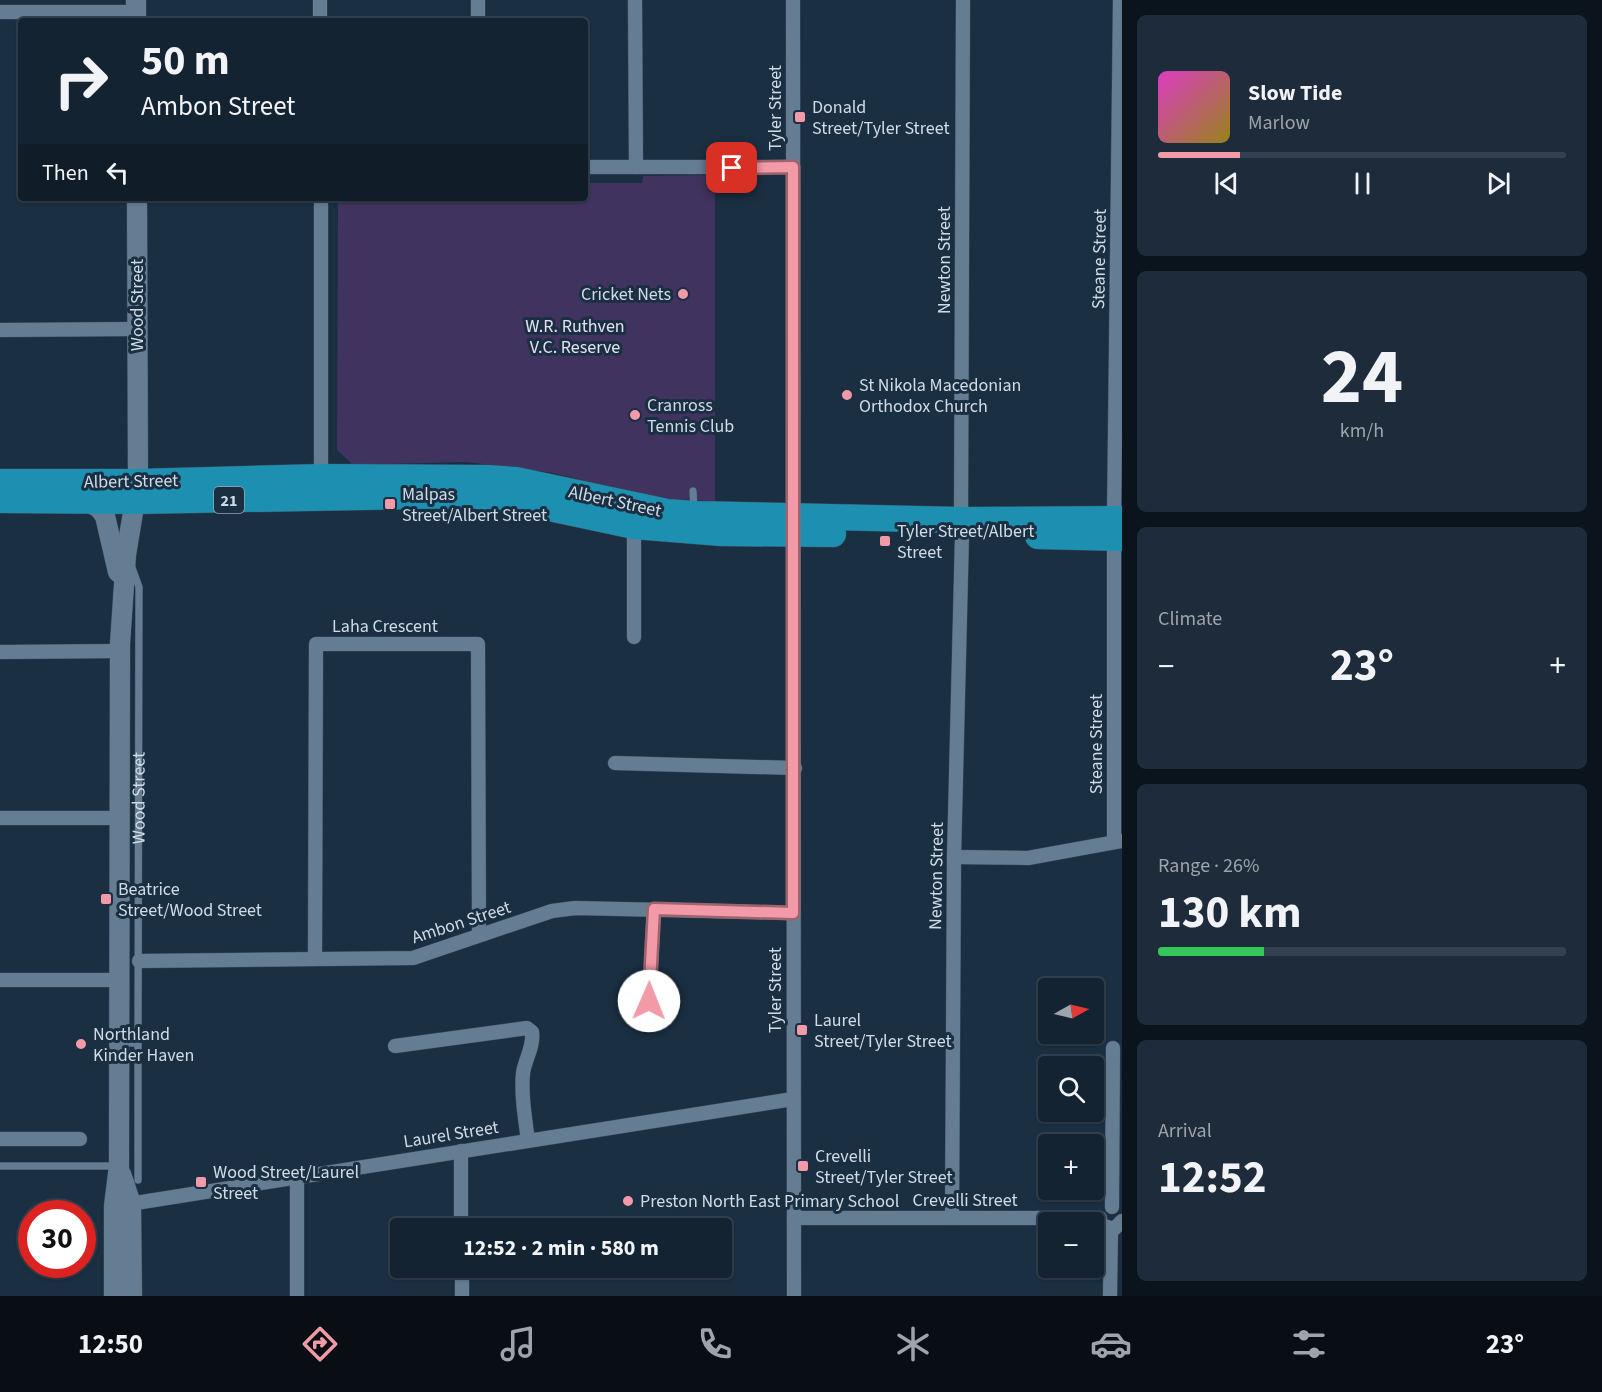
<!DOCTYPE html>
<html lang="en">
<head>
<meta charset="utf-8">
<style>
	:root { --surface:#142332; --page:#1d2b3a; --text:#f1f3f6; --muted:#9da4ac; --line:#33404d; --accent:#f39aa9 }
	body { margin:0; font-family:"Source Sans 3",sans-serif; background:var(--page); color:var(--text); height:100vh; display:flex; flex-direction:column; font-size:22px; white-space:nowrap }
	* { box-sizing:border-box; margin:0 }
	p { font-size:20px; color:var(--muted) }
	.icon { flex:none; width:33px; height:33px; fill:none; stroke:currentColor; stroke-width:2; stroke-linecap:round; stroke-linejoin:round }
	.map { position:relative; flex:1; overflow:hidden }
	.details { display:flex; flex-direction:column; gap:15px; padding:15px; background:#0b131c; width:480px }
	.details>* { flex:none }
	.top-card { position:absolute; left:18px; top:18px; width:570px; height:183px; border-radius:6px; box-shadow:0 2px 4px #0004,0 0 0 2px var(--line); background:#142332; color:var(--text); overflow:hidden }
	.needle { width:39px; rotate:82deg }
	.fabs { position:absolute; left:1038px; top:978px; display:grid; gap:12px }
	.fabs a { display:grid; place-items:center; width:66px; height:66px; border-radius:6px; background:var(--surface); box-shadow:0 2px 4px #0004,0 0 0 2px var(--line); font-size:30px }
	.speed { position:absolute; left:18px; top:1200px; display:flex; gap:12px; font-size:30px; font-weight:700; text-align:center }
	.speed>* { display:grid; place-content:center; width:78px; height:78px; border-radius:50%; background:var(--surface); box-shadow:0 2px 4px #0004,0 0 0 2px var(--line); line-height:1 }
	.speed .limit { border:9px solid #d22; background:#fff; color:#111 }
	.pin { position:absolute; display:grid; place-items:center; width:51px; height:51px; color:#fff; margin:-26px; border-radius:12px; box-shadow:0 3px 9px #0006 }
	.me { position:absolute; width:66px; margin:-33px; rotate:1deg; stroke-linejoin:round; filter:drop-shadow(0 0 4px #0008) }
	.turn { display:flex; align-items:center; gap:21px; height:126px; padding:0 24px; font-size:27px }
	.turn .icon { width:78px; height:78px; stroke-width:2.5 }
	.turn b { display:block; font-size:42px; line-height:51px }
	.then { display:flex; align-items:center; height:57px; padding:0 24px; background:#0003; gap:12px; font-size:22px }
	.big { font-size:45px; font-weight:700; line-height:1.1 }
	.details .tile { flex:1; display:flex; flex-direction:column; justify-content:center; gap:9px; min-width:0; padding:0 21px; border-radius:9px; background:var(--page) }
	.details .dial { align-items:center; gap:0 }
	.dial b { font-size:78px; line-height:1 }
	.song { display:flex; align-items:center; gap:18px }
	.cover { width:72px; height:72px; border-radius:9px; background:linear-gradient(135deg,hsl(310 70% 55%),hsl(50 70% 35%)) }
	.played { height:6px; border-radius:3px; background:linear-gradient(90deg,var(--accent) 20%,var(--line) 20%) }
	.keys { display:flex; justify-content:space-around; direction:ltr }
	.heat { display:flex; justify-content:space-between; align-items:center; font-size:33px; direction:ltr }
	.charge { height:9px; border-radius:4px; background:linear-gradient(90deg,#34c759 26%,var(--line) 0) }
	.trip { position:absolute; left:390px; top:1218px; width:342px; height:60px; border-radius:6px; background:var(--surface); box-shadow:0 2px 4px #0004,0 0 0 2px var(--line); font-weight:700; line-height:60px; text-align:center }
	.tab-bar { display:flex; height:96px; justify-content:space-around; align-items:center; background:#080e14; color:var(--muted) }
	.tab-bar .icon { width:42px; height:42px }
	.tab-bar .current { color:var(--accent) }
	.tab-bar b { font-size:27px; color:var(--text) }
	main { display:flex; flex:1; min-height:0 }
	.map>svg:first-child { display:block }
</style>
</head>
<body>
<main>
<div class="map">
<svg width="1122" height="1296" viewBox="0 0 1122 1296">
	<rect width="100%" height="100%" fill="#1a2f42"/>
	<polygon fill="#40335f" points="715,175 715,501 673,499 638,494 553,473 492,465 465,462 353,465 337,450 338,198 585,198 585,183 642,183 643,176"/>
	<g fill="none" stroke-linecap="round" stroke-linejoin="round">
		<defs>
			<g id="lane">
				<polyline points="693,491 694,509"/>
				<path id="s1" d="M122,1043H138L139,587L131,565"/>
				<polyline points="0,1166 117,1166"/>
				<polyline points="138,1180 138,1043"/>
			</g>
			<g id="street">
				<polyline points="320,0 320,21"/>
				<polyline points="478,0 478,21"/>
				<polyline points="635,0 636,167"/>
				<polyline points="793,0 794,1296"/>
				<polyline points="0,12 136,12"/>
				<polyline points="585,167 793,167"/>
				<polyline points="321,198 321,481"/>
				<polyline points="0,330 137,329"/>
				<polyline points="1114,519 1120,0"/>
				<polyline points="961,520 963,0"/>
				<polyline points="1114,538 1114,842"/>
				<polyline points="634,637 634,526"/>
				<polyline points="0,652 120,651"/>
				<polyline points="615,763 795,768"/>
				<polyline points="0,818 119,818"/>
				<polyline points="954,857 1028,858 1122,841"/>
				<polyline points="315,958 316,644 478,644 479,935"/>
				<polyline points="139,961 413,958 552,911 575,908 793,913"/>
				<polyline points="0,980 118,980"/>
				<polyline points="649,1001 654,909"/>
				<path d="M395,1046L527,1028L532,1032C534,1047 525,1059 523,1073C521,1095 525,1118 528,1140"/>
				<polyline points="0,1139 80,1139"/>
				<polyline points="461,1151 461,1228"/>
				<polyline points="123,1205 793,1099"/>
				<polyline points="1112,1207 1113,1048"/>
				<polyline points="794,1218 1100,1218"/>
				<polyline points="952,1218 954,857 962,535"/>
				<polyline points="1104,1226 1114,1229 1122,1221"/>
				<polyline points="462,1268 462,1296"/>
				<polyline points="297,1296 297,1177"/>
				<polyline points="1110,1296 1111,1229"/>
			</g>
			<g id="secondary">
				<polyline points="136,0 136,21"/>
				<polyline points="85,500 99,508 105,516 118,572"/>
				<polyline points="121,1174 131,1204 132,1296"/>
				<polyline points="114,1296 114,1206 119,1166 120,644 126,555 138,482 137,198"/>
			</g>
			<g id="highway">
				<polyline points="0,482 138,482 322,477 487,478 516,480 667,512 694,514 961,520 1122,519"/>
				<polyline points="0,500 136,501 470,495 512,500 634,526 721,533 833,534"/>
				<polyline points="1038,536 1122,538"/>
			</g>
		</defs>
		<use href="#lane" stroke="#3c4d5e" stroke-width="8"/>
		<use href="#street" stroke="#3c4d5e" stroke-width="15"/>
		<use href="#secondary" stroke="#3c4d5e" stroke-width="21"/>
		<use href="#highway" stroke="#3c4d5e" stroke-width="27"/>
		<use href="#lane" stroke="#657d93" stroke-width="7"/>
		<use href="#street" stroke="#657d93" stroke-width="14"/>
		<use href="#secondary" stroke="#657d93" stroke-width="20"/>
		<use href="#highway" stroke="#1d90b1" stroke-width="26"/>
	</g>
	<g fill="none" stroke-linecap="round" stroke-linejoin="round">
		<defs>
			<polyline id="route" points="649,1001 654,909 793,913 793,167 732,168"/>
		</defs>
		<use href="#route" stroke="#9e646e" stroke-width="15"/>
		<use href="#route" stroke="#f39aa9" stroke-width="10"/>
	</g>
	<g fill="#f39aa9" stroke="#1a2f42" stroke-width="2">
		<rect x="794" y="111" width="12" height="12" rx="3"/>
		<circle cx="683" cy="294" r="6"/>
		<circle cx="847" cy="395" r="6"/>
		<circle cx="635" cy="415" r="6"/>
		<rect x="384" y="498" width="12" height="12" rx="3"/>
		<rect x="879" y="535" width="12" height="12" rx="3"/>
		<rect x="100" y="893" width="12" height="12" rx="3"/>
		<rect x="796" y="1024" width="12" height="12" rx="3"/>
		<circle cx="81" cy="1044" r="6"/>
		<rect x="797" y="1160" width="12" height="12" rx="3"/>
		<rect x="195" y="1176" width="12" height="12" rx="3"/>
		<circle cx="628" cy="1201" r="6"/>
	</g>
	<g text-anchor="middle" stroke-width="6" stroke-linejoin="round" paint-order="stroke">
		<rect fill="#1a2f42" stroke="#99a8b6" stroke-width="1.5" x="214" y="487" width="30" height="26" rx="4.5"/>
		<g font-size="16" font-weight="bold" fill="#cfdce8">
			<text x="229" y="506">21</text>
		</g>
		<g font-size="18" fill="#cfdce8" stroke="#1a2f42" text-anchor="start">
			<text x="812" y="113">Donald<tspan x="812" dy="21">Street/Tyler Street</tspan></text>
			<text x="671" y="300" text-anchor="end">Cricket Nets</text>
			<text x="859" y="391">St Nikola Macedonian<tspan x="859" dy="21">Orthodox Church</tspan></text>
			<text x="647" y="411">Cranross<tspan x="647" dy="21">Tennis Club</tspan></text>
			<text x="402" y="500">Malpas<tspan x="402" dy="21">Street/Albert Street</tspan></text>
			<text x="897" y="537">Tyler Street/Albert<tspan x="897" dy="21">Street</tspan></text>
			<text x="118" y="895">Beatrice<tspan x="118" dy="21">Street/Wood Street</tspan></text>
			<text x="814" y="1026">Laurel<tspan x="814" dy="21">Street/Tyler Street</tspan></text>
			<text x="93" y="1040">Northland<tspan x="93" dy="21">Kinder Haven</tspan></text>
			<text x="815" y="1162">Crevelli<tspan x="815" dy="21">Street/Tyler Street</tspan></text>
			<text x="213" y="1178">Wood Street/Laurel<tspan x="213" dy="21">Street</tspan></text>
			<text x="640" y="1207">Preston North East Primary School</text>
		</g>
		<g font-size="18" fill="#cfdce8" stroke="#1a2f42">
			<text transform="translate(775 108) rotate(-90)" y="6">Tyler Street</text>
			<text transform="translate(1099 259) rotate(-89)" y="6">Steane Street</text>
			<text transform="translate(944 260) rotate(-90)" y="6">Newton Street</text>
			<text transform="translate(137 305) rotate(-90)" y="6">Wood Street</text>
			<text transform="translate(131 481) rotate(-1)" y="6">Albert Street</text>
			<text transform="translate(615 501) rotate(12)" y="6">Albert Street</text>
			<text x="385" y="632">Laha Crescent</text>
			<text transform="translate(1096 744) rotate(-90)" y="6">Steane Street</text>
			<text dy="6" stroke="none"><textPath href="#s1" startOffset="261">Wood Street</textPath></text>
			<text transform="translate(936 876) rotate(-89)" y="6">Newton Street</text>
			<text transform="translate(461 922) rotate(-18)" y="6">Ambon Street</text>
			<text transform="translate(775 990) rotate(-90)" y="6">Tyler Street</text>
			<text transform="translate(451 1134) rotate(-9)" y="6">Laurel Street</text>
			<text x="965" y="1206">Crevelli Street</text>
		</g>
		<g font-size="18" fill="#e5e1f4" stroke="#1a2f42">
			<text x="575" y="332">W.R. Ruthven<tspan x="575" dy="21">V.C. Reserve</tspan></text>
		</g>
	</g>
</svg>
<div class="fabs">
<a><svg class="needle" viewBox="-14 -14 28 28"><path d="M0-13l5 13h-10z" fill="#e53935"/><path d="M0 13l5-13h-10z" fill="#9da4ac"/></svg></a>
<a><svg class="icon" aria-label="search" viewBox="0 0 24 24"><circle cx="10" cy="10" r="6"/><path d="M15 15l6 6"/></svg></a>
<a>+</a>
<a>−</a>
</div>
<div class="speed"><div class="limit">30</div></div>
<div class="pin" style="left:732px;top:168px;background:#d93025"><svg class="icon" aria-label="arrive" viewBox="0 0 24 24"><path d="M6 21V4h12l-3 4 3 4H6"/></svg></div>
<svg class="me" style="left:649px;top:1001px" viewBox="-20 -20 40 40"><circle r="19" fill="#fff"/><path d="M0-13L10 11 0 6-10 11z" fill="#f39aa9"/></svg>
<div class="trip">12:52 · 2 min · 580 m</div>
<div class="top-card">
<div class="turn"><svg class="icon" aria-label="right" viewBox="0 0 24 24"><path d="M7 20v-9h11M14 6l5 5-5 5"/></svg><div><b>50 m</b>Ambon Street</div></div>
<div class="then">Then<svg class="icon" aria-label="left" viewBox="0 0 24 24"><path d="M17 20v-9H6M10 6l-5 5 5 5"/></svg></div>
</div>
</div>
<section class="details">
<div class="tile">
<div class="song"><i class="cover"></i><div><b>Slow Tide</b><p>Marlow</p></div></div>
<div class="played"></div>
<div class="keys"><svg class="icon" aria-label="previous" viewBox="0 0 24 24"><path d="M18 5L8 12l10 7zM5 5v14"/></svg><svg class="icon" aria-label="pause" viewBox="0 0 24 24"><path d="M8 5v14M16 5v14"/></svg><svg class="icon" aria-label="next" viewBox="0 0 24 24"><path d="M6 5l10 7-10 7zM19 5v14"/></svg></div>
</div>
<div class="tile dial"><b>24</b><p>km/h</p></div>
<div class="tile"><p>Climate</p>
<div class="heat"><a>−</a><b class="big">23°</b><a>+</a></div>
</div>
<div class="tile"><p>Range · 26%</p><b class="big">130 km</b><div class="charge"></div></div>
<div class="tile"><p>Arrival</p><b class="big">12:52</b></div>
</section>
</main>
<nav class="tab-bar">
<b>12:50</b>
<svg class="icon current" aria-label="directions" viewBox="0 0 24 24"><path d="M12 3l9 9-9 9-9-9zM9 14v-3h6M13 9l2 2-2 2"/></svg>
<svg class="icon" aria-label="music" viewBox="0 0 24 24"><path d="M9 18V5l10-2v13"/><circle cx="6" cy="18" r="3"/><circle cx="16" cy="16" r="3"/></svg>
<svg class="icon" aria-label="phone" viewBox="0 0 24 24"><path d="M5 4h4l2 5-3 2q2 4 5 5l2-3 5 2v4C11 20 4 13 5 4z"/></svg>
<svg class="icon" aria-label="climate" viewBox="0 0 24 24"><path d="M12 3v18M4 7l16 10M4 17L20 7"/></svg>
<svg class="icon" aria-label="car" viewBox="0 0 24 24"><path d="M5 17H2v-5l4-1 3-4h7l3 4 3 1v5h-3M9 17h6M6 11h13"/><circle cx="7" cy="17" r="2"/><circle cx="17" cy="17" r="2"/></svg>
<svg class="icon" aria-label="filters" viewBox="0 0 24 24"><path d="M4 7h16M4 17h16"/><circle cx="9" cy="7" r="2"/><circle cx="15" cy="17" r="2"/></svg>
<b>23°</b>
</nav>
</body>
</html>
